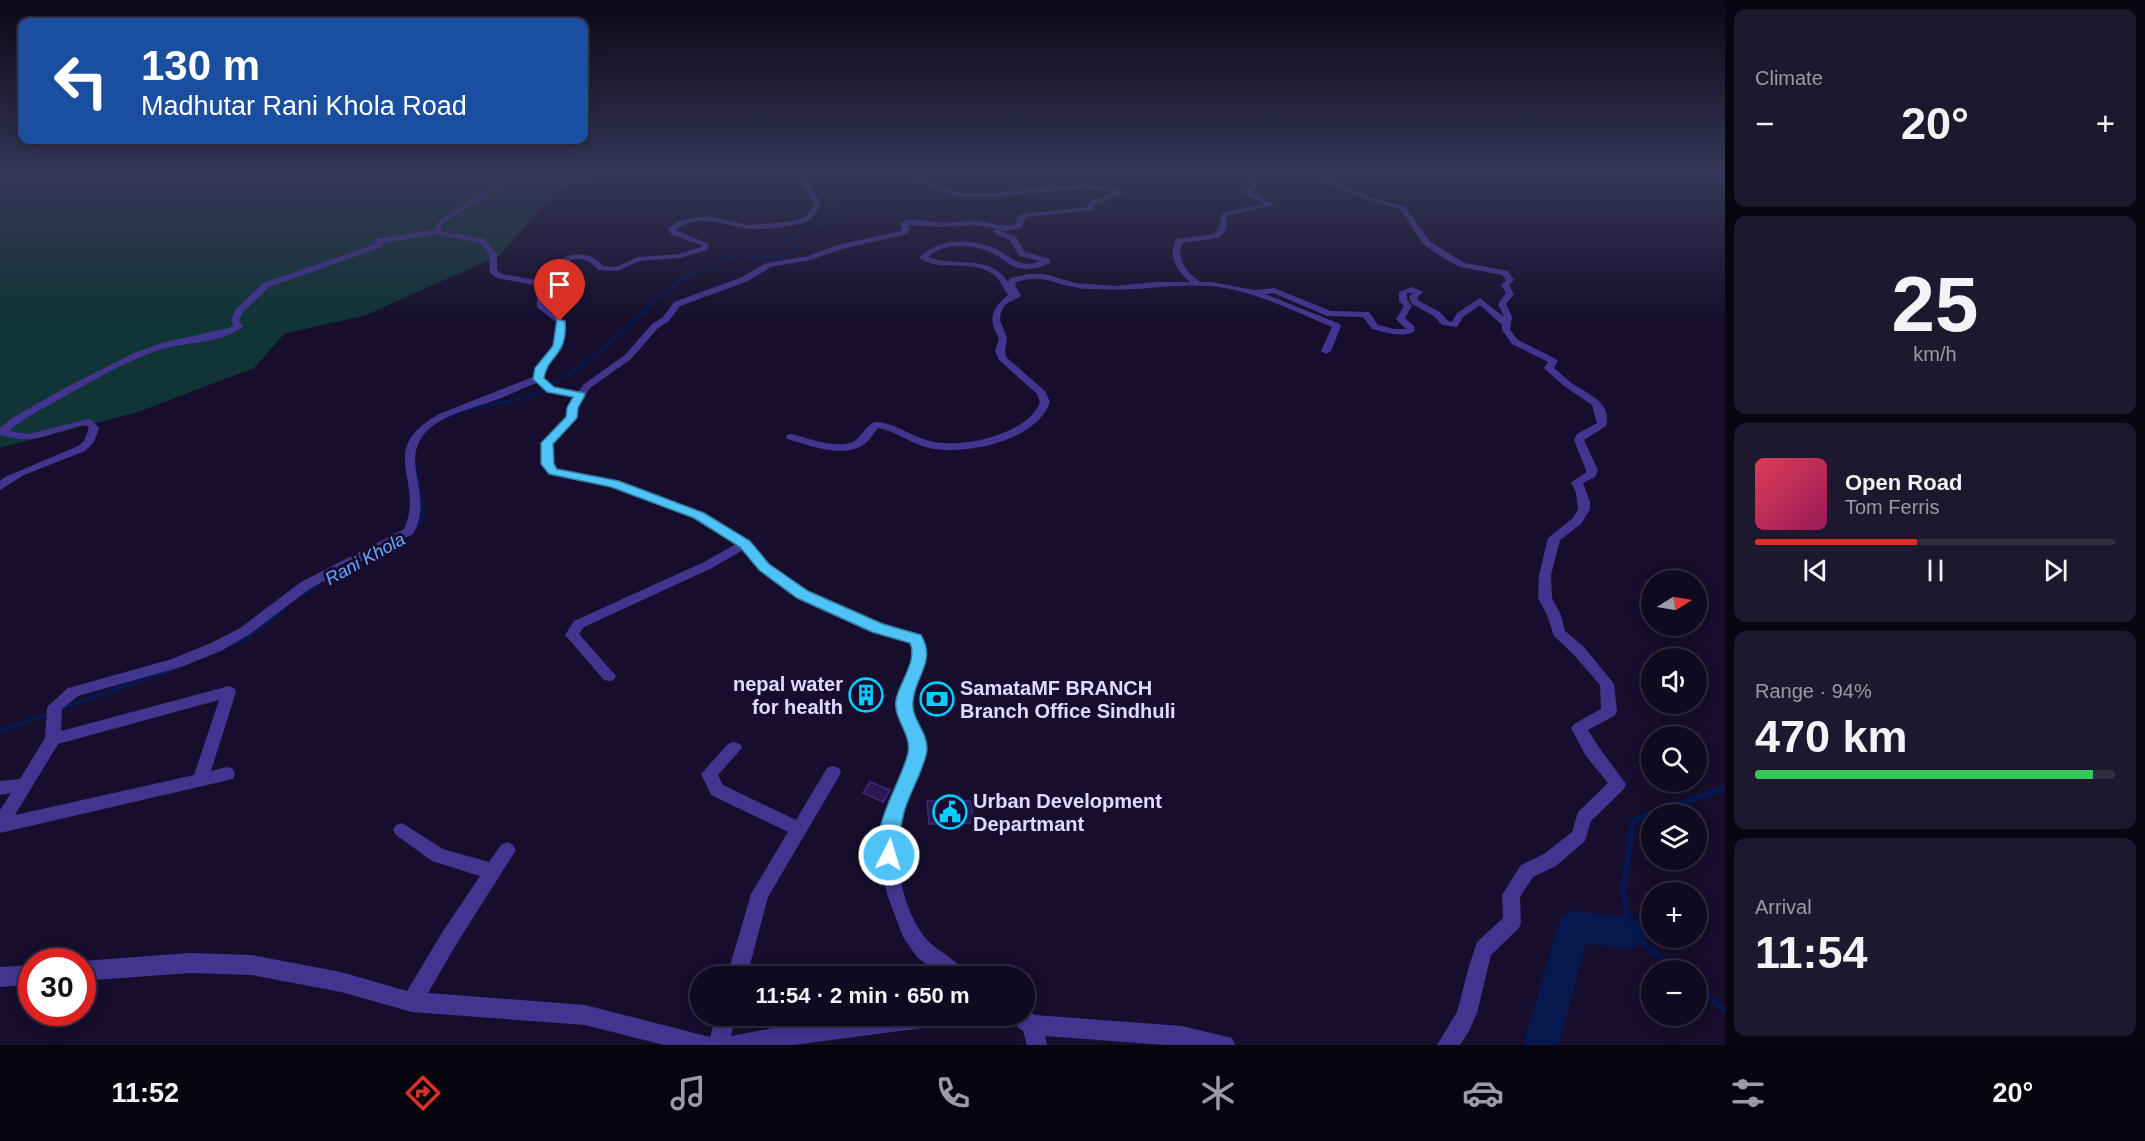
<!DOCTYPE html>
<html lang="en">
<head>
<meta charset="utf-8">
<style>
	:root { --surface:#100a21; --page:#1e182e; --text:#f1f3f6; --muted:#9c9aa5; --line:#302b3f; --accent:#d93025 }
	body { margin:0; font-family:Arial,sans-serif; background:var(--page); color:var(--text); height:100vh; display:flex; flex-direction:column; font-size:22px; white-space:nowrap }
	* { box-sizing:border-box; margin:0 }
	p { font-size:20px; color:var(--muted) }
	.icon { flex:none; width:33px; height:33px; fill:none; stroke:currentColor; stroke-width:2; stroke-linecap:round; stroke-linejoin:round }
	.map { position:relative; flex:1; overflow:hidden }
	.side { display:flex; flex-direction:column; gap:9px; padding:9px; background:#090612; width:420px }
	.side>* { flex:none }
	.top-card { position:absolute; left:18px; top:18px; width:570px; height:126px; border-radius:12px; box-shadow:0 3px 15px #0003,0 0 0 2px var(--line); background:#1a4fa0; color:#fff; overflow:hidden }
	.needle { width:39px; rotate:79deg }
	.tools { position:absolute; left:1641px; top:570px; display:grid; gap:12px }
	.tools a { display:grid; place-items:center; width:66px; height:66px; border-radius:50%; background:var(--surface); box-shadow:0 3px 15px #0003,0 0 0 2px var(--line); font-size:30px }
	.speed { position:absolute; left:18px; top:948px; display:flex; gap:12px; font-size:30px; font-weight:700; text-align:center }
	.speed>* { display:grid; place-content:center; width:78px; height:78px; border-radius:50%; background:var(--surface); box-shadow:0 3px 15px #0003,0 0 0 2px var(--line); line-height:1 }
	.speed .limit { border:9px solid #d22; background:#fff; color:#111 }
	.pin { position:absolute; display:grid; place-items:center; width:51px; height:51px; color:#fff; margin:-62px -26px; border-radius:50% 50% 50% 0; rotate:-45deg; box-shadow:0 0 6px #0007 }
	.pin .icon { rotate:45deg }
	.me { position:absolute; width:66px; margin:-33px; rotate:5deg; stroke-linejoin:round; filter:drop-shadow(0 0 4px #0008) }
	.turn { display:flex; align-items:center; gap:21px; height:126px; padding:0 24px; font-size:27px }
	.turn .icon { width:78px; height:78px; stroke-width:2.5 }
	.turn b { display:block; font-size:42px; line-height:51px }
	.big { font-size:45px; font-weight:800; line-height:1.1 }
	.side .tile { flex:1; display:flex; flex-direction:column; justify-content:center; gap:9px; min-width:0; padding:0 21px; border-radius:12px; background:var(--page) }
	.side .dial { align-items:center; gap:0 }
	.dial b { font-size:78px; line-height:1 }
	.song { display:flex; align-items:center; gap:18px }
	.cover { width:72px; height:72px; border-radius:9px; background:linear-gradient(135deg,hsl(350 70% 55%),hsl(330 70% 35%)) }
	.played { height:6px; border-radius:3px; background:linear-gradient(90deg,var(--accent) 45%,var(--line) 45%) }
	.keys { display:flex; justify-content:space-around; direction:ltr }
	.heat { display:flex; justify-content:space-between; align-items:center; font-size:33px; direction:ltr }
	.charge { height:9px; border-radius:4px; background:linear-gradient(90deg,#34c759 94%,var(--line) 0) }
	.trip { position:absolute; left:690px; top:966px; width:345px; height:60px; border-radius:30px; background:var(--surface); box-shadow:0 3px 15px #0003,0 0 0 2px var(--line); font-weight:800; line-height:60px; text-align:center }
	.tab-bar { display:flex; height:96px; justify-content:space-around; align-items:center; background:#06040d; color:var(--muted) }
	.tab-bar .icon { width:42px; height:42px }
	.tab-bar .selected { color:var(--accent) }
	.tab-bar b { font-size:27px; color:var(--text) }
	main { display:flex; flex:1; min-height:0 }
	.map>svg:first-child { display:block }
</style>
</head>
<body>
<main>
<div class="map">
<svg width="1725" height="1045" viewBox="0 0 1725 1045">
	<rect width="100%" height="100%" fill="#160e2c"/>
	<polygon fill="#113436" points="0,173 619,173 615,177 558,189 500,255 366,315 284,334 254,368 138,412 0,448"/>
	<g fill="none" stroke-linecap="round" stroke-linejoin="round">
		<g stroke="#06184d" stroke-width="2">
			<polyline points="1704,173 1725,178"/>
			<path d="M688,277L730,256L782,257L796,251L799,233L831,221L835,210C827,196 826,186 816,173"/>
		</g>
		<path stroke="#06184d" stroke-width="3" d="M480,406C497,403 518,401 534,394C585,371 636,318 679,281L691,275"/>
		<g stroke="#06184d" stroke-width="4">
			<polyline points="445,418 464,410 487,405"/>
			<polyline points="415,467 424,516 415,528"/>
		</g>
		<g stroke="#06184d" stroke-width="4.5">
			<polyline points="302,595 318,584"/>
			<polyline points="231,644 247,638 284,608"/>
			<polyline points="60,709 175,668"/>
			<polyline points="0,731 50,713"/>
		</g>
		<g stroke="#06184d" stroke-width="6">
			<polyline points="1676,970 1630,933 1623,890 1633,820 1725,788"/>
			<polyline points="1696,987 1725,1010"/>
		</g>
		<polygon fill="#06184d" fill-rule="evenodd" points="1574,911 1630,917 1642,922 1646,933 1642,944 1630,949 1586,944 1559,1045 1523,1045 1558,927 1562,916"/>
	</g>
	<g fill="#29194e" stroke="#42287c" stroke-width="1.5">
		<polygon points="861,681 885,696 872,709 848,693"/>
		<polygon points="870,782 890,790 883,802 863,793"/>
		<polygon points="927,801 971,801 974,823 929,824"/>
	</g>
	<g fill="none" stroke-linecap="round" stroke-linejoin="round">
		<g fill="#42358f" fill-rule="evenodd">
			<path d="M496,173H502L505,180L501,186L444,223L440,231L485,239L497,254V270L502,274L540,281L544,285L545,306L549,309L558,297L578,283C569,278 561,273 557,262C571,251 592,251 603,266L616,267L638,257L679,254L701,247V245L672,235L668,229L677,221L710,216L747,225L787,222L805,217L815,205L801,182L800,173H806C807,186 817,193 821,205C818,209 814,217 809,220C798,227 757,231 744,228C722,224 697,214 676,229L678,231L709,244L707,250L680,258L640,261L617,271L598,270C589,258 578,256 565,263L570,271L587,283L564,301L555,313L564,321C565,331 566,341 561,350C555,360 545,366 543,378L554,387L578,392L584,384L625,355L652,324L663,317L674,302L742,277L766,263L808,256L837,245L893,233L901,231L902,228L900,223C912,216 928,222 942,223C954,223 967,220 979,221C992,223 1003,228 1016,224L1017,218L1022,214L1088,207L1087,204L1091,201L1115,192L1086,188L993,197H961L936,190L902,173H911L940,188L961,193H993L1086,184L1118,189L1122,192V194L1094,205V210L1026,217L1022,227L1008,231L1000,230L1016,237L1025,252L1050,259V263C1040,267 1029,271 1018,268C1009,266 1002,258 994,254C975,244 945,241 928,257C955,268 990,253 1008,282L1010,278L1028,274H1045L1075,283L1115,286L1155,282H1190C1176,270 1168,257 1176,239L1214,234L1219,228L1222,213L1264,204L1246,194V189L1251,183L1242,173H1249L1258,183L1251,192L1274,205L1227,215V228L1219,238L1182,243C1176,260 1187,272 1200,282H1212L1254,290L1274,288L1331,311L1369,312L1378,325L1394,329H1406L1396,319L1404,306L1399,301V292L1412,287L1423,292L1417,298L1419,301L1440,312L1448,321L1452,322L1457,313L1480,298L1504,317L1498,304L1506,293L1501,285L1506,280L1502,275L1460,267L1445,259L1424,245L1400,209L1366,199L1302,173H1312L1370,197L1405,207L1430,241L1451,255L1465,263L1508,271L1514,280L1509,285L1514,294L1506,304L1512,317L1510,330L1518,340L1556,359L1558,361L1554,368C1560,373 1566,379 1573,384C1588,394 1613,403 1606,426L1584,440L1598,470L1595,477L1583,483L1590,502V509L1581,524L1560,540L1551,575L1552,598L1561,615L1565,631L1584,647L1614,684L1617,712L1614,716L1588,730L1598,746L1626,784L1624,789L1591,821L1585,841L1556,866L1533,877L1520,897L1521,922L1519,928L1491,955L1477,1013L1469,1031L1460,1045H1437L1457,1012L1469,966L1477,942L1503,918L1502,895L1521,865L1544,854L1572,832L1578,812L1608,783L1586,756L1571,728L1574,724L1601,709L1600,685L1574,655L1554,636L1547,615L1538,598L1539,575L1548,538L1573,518L1578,509L1576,493L1571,482L1586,473V470L1574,440L1577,434L1597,423L1592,405L1564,386L1546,370L1544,368L1548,362L1512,344L1502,330V325L1480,305L1463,317L1457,327L1442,325L1434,316L1412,304L1409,297L1413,293H1407V300L1412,306L1405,318L1414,326L1415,331C1403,339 1385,332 1372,329L1363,317L1327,316L1273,293L1265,294L1340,324L1341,326L1331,351L1326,354L1321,351L1332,327C1293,311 1253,290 1211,286C1173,283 1135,292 1097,289C1089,289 1082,289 1074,287C1050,283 1043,274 1016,282L1015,285L1021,296C1010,303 1001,302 1000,320L1007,338L1005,351L1006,357L1045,391L1050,402C1037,441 965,456 929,448C911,444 896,431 878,428C874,433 870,439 866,443C845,460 809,445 787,439L786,437L787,435L791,434C809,438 832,448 850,443C862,440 866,421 878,422C897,424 912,437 930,441C961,449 1028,435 1040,402L1037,394L999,360L995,351L999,338C987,320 992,308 1008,295C1003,288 1000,279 994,275C973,258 941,273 919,258C938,237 974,238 998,250C1013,258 1021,269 1040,261L1019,256L1010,240L994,233L993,231L997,229L977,225L942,227L908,225L910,228L907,234L842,249L810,260L771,267L748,281L680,306L669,321L658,328L631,359L590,388L577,408L576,418L552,444L553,464L557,469L618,482L695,509L749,541L769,564L808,592L883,624L921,635C935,660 914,677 911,701C909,721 929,736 924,757C917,787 896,813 897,845C897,876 907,920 930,943C941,953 961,962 966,976H941L917,957L903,937L887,894L880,855V836L889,805L905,767L909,752C911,734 894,720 896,702C899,680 917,665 910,642C849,624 784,600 743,550L712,568L584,627L579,634L616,676L614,680L609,681L604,680L565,635L574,621L704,562L736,544L687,515L611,487L549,474L541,464L542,443L566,417L567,408L574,397L548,391L537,383C522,388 508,396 493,401C458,413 408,422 416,471C419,494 426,511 413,534L311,588L250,634L221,651L181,667L78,696L62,709L61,731L229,686L234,688L236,692L211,771L227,767L233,769L235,774L233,779L0,833V810L11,793L0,795V781L20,779L45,738L47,707L68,688L172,659L211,643L240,628L301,582L404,529C426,480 374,451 439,414L533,377C538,353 557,357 556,322L537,307V288L534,285L497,278L490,273L489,254L480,243L436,234L383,243L382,247L269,287L242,313L239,321L243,326C222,345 185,341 159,350C124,362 92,381 60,399C42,409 24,418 9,431L29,434L88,419L92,420L99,428L94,442L85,451L24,475L0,490V481L5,477L78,446L84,441L89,428L86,425L79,426C48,434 34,445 0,435V428L12,418L63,389L134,353L162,343L228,328L234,325L231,321L235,310L263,283L375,244L376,239L433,230L439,221L497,184L499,180ZM219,700L194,775L15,815L58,744Z"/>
			<polygon points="734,742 740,744 742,748 718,775 723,785 796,820 827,768 833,766 839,768 841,773 768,897 747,976 727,976 751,894 788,832 711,795 701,774 728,744"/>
			<polygon points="402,823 443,849 489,862 501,845 507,842 513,845 516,850 457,943 428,993 585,1005 710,1037 716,1016 736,1016 731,1036 784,1026 864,1016 948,1016 945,1023 938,1026 793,1045 664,1045 585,1025 412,1012 341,992 252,975 190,973 82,981 82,961 190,953 252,955 341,972 407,991 443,931 480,876 432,861 396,835 393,830 396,825"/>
			<polygon points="32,965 32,985 0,987 0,967"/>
			<polygon points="1024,1008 1035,1015 1182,1026 1232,1038 1235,1045 1165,1045 1045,1036 1047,1045 1027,1045 1023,1031 1012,1023 1009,1016 1024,1016"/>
		</g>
	</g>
	<linearGradient id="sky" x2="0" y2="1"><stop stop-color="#0c0818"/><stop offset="0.54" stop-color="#363656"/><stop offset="1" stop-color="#363656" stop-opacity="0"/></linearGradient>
	<rect width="1725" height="320" fill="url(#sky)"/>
	<path fill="#4fc3f7" stroke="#337fa1" stroke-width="1.5" d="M557,319L565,321C568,356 548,354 544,378L554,387L584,393L585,395L578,408L577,418L553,444L554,464L557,469L619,481L704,513L750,541L769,564L808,591L883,624L921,635C937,662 914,677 913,702C911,719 928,732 927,750C925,767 909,794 904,812C902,821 900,830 899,839C897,847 900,854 896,862L889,864L882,862C867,830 901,784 908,753C912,734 893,719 896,700C899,683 918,661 910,643L872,632L797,598L759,570L740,547L694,518L611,487L549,474L541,464V443L566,417L567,408L573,397L547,392L533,379L535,368L553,346Z"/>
	<defs>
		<symbol id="building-ring" viewBox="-11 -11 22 22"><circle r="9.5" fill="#160e2c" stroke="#05ccff" stroke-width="1.5"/><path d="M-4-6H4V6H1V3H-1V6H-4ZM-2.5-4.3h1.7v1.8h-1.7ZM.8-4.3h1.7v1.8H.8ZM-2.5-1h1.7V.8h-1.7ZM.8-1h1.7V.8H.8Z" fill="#05ccff"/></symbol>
		<symbol id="bank-ring" viewBox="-11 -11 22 22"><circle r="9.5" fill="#160e2c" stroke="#05ccff" stroke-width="1.5"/><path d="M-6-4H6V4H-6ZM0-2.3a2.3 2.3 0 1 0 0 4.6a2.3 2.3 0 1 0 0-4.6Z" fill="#05ccff"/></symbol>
		<symbol id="civic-ring" viewBox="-11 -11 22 22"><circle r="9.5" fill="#160e2c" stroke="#05ccff" stroke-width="1.5"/><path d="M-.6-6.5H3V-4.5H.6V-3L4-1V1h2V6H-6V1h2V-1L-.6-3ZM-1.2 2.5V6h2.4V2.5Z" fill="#05ccff"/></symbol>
	</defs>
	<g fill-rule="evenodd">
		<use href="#building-ring" x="847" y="676" width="38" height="38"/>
		<use href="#bank-ring" x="918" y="680" width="38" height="38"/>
		<use href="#civic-ring" x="931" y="793" width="38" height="38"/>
	</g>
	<g text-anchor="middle" stroke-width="6" stroke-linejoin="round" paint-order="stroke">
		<g font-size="18" font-style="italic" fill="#67a9ff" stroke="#160e2c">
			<text transform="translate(365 559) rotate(-29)" y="6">Rani Khola</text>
		</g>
		<g font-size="20" font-weight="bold" fill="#e1d9ff" stroke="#160e2c" text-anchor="start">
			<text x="843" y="691" text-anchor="end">nepal water<tspan x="843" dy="23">for health</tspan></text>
			<text x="960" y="695">SamataMF BRANCH<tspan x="960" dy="23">Branch Office Sindhuli</tspan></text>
			<text x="973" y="808">Urban Development<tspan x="973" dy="23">Departmant</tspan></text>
		</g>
	</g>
</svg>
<div class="tools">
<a><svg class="needle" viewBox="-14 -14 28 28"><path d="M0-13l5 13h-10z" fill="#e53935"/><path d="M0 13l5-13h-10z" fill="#9c9aa5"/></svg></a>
<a><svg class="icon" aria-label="sound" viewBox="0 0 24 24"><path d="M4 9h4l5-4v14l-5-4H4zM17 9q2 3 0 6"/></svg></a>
<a><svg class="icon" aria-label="search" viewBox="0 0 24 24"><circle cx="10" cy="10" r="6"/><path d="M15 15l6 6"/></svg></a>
<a><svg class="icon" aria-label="layers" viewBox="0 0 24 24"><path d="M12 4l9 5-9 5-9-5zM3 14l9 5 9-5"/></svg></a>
<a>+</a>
<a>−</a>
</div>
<div class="speed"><div class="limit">30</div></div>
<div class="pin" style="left:560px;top:321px;background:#d93025"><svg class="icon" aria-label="arrive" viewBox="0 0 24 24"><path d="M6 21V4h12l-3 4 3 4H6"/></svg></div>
<svg class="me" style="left:889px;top:855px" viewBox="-20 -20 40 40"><circle r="17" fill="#4fc3f7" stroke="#fff" stroke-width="3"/><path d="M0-11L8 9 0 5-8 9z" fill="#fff"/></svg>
<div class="trip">11:54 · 2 min · 650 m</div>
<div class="top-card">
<div class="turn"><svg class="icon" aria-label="left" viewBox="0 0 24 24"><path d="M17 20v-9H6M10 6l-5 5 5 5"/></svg><div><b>130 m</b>Madhutar Rani Khola Road</div></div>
</div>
</div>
<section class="side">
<div class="tile"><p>Climate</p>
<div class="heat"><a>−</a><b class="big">20°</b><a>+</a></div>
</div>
<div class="tile dial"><b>25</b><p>km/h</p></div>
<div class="tile">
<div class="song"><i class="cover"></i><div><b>Open Road</b><p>Tom Ferris</p></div></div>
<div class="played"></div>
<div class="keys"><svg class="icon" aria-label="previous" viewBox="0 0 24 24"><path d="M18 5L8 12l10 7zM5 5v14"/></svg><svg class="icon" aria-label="pause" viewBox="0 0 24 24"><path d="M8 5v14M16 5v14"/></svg><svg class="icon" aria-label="next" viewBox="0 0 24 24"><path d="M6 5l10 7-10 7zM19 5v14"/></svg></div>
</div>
<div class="tile"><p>Range · 94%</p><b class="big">470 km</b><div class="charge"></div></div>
<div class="tile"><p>Arrival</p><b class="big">11:54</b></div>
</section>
</main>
<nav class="tab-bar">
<b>11:52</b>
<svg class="icon selected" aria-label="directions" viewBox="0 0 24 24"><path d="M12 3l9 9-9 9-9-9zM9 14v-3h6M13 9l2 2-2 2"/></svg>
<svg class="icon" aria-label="music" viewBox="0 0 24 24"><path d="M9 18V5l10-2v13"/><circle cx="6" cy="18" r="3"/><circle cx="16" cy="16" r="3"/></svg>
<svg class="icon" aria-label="phone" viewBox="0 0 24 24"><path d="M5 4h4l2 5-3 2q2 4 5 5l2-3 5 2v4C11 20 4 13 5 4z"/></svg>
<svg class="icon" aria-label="climate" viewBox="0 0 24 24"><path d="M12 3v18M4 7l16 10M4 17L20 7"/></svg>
<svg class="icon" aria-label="car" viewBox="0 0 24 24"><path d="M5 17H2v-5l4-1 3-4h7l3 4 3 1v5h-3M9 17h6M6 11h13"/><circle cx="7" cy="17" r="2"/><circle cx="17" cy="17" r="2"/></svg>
<svg class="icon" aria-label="filters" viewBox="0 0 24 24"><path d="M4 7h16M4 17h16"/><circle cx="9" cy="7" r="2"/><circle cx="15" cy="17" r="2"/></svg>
<b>20°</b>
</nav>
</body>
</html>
